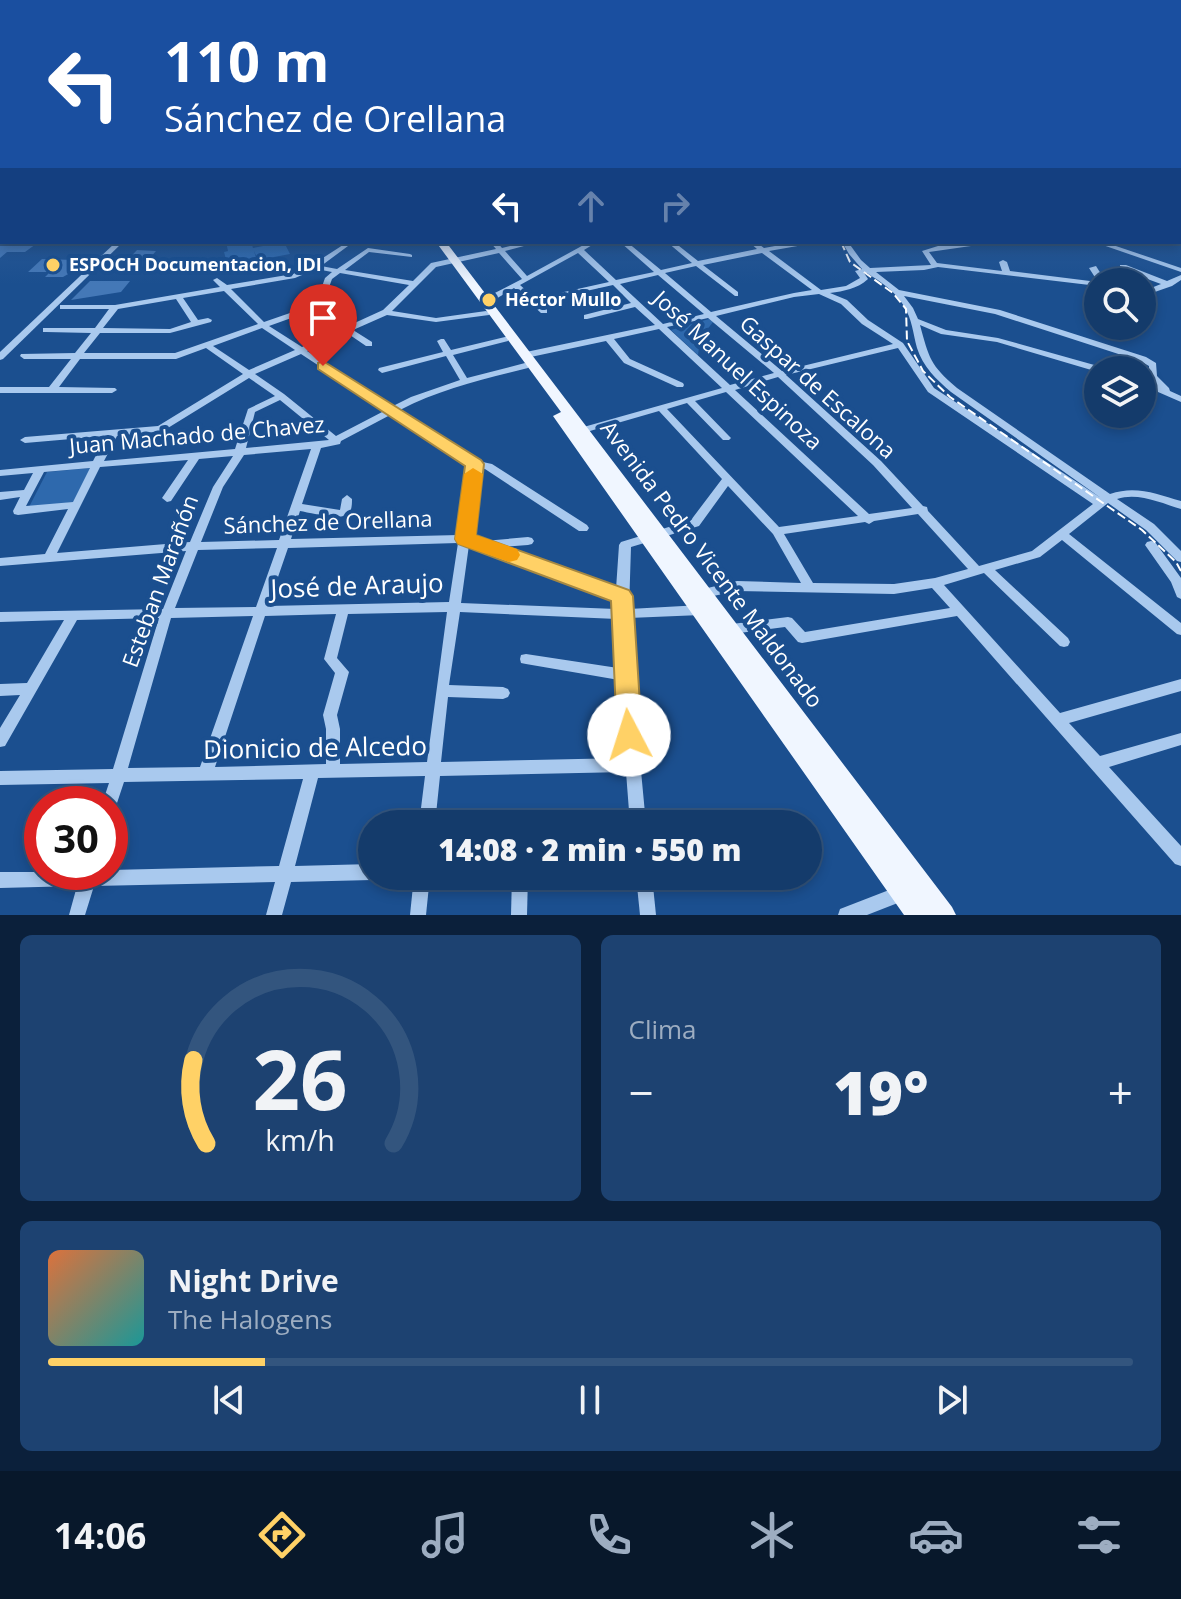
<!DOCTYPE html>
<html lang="es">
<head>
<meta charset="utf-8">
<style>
	:root { --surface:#143b6b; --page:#1d4271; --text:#f1f3f6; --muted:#9dadc1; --line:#33557e; --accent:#ffd166 }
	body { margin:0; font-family:"Open Sans",sans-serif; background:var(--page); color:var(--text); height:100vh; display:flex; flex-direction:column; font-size:30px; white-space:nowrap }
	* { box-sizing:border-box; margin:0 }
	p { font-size:26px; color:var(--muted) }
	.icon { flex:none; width:44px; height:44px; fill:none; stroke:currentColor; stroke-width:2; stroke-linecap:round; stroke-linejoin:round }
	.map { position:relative; height:915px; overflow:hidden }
	.details { display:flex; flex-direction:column; gap:20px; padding:20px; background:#0b203b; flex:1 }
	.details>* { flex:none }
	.hud { position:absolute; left:0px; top:0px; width:1182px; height:244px; box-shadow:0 4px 12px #0003,0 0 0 2px var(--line); background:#1a4fa0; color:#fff; overflow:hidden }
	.tools { position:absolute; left:1084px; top:268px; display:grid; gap:16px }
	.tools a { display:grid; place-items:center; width:72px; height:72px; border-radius:50%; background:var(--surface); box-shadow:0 4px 12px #0003,0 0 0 2px var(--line); font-size:40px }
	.speed { position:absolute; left:24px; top:786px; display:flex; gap:16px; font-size:40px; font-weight:700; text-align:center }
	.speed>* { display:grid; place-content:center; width:104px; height:104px; border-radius:50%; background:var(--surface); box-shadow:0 4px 12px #0003,0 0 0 2px var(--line); line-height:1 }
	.speed .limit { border:12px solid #d22; background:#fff; color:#111 }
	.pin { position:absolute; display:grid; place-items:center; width:68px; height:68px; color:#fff; margin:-82px -34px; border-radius:50% 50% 50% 0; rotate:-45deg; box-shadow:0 0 8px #0007 }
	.pin .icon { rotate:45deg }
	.me { position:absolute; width:88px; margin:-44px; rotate:355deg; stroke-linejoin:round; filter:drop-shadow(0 0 6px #0008) }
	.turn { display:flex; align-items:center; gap:28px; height:168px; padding:0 32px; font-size:36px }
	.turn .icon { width:104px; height:104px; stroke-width:2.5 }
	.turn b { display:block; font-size:56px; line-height:68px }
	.lanes { display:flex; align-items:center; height:76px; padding:0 32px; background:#0003; justify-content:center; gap:40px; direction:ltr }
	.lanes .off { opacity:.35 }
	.big { font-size:60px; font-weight:800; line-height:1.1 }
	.details .widget { flex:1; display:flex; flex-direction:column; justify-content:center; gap:12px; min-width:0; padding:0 28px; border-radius:12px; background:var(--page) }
	.details .dial { align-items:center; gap:0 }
	.dial svg { height:208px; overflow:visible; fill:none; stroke:var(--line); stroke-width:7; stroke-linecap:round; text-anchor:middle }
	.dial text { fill:var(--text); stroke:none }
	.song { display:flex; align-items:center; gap:24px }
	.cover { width:96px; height:96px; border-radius:12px; background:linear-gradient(135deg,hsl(20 70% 55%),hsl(180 70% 35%)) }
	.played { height:8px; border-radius:4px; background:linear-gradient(90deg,var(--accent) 20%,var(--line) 20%) }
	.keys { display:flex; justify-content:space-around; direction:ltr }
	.heat { display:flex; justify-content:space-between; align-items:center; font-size:44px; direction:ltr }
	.details .tiles { flex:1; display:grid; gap:20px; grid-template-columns:1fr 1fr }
	.widget:last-child { grid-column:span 2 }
	.trip { position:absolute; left:358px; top:810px; width:464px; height:80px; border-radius:40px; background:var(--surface); box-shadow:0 4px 12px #0003,0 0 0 2px var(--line); font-weight:800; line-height:80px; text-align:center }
	.menu { display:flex; height:128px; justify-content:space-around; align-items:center; background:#08182b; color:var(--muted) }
	.menu .icon { width:56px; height:56px }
	.menu .active { color:var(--accent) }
	.menu b { font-size:36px; color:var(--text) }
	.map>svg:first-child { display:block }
</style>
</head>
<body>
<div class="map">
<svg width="1181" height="915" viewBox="0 0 1181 915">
	<rect width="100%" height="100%" fill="#1b4f8f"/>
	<g fill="#2e69ad">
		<polygon points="226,242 251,242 253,248 284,242 290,254 258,260 254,251 258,265 229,271 224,252 228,251"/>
		<polygon points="709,319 713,322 700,339 698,355 671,330"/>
		<polygon points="91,468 75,502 29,507 47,472"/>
	</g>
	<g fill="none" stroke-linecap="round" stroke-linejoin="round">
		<rect fill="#3c6290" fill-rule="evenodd" x="1180" y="161" width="1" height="4"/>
	</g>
	<g fill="#4478b7">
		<polygon points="0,243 36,244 25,252 7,252 0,258"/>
		<polygon points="137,250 156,251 142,267 123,265"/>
		<polygon points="42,259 76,260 70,266 70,273 63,277 45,277 50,272 28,272"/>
		<polygon points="90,281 130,281 121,292 71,300"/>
	</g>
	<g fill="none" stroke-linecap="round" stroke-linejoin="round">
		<g fill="#a9c9ee" fill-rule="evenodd">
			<rect x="0" y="184" width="2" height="4"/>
			<rect x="1180" y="197" width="1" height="4"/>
			<polygon points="2,208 2,213 0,214 0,209"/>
			<rect x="1180" y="234" width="1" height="4"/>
			<polygon points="116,242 123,242 3,359 0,360 0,352"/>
			<path d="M490,242H497L502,248L527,242H539L505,251L527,276L589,242H597L584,250L616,280L654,272L620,242H627L661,270L692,263L667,242H674L698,261L757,249L749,242H756L764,248L797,242H812L809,244L769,251L821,290L846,286L860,278L855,271L862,269L849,254L842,242H848L861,260L870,268L931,265L922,251L938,246L935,242H942L944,245L967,242H988L985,244L929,252L937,263L1002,271L999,262L1003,260L1007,262L1010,271L1098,282L1089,268L1096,266L1106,282H1098V286L938,267L924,270L876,272L899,290L1000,310L1146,357L1156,363L1157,376L1169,388L1170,391L1181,396V402L1142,385V379L1156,385L1149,377V366L1140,361L995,314L904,296L913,308L918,319L946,330L998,338L1105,368L1106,370H1098V372L997,342L941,334L920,325C929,358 930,365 957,388L1110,494C1136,485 1156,494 1181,501V509C1161,503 1138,492 1117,499L1154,524L1181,551V562L1177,561L1146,530L1108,503L1069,534L1181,623V635L1177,634L1062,540L1040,557L995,570L1068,638L1070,642L1068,646L1064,647L1060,646L984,573L944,585L1060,713L1181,679V691L1069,723L1100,756L1181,733V745L1109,767L1181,846V866L1175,864L957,616L802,643L798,642L785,627L732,634L728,633L726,629L728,625L732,624L788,617L792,618L805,632L950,608L932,588L894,594L737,591L699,599L695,597L693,594L695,591L737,581L801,583L773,534L728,486L699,526L660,538L656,537L654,534L656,531L691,520L722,479L659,411L583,433L578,430L580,428L722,388L659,329L614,339L630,359L683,383L684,385L683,387H677L624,363L606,341L526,358L523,357V353L526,352L655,325L635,307L587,319H584V315L631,303L613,285L555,298V294L609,282L578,253L520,285L547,309V313H541L514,288L489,303H483V299L522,279L499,253L436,267L392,311L436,318L486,311L490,313L489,315L436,322L387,315L353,330L372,342V346H366L347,333L307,351L393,406L411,397L460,380L446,356L382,373L378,370L379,368L443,352L437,341L441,339H444L451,350L505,337H508V341L453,355L467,378L525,363L529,366L528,368C484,379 440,389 400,410L478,461L492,464L587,525L589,528L587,531H579L485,469L479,468L470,537L484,541L528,537L532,538L534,541L532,544L528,545L500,547L616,589L619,545L621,542L647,534L651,535L653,538L651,541L631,547L629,609L701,605L705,607L707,610L705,613L701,615L629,618L632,675L646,824H630L626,772L440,776L435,824H419L425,776L318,778L295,866L372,864V876H378L372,880L291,882L282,915H266L275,882L94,886L85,915H69L77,886L0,888V872H110V870L279,866L303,779L124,782L115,809L110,811V804H102L109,783L0,785V771L113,769L159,618L77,620L5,746L0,747V728L20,695L0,696V684L27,683L64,620L0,622V612L163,609L186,551L0,566V558L45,554L68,509L18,515L14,514L13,511L20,497L0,500V492L24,490L33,473L0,476V470L93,461L106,436L25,443L20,440L25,437L158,426L243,374L206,348L176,359H80L59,387L115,388L117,390L112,393H0V387H49L71,359H24L20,356L21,354L75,353L91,333L46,332H43V328H95L109,309H60V305H115L220,287L213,280L217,278L227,285L293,274L312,265L346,243L348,244V246L321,266L337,269L368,248L410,254L412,255V257L369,252L345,270L413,281L431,263L496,249ZM762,253L812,290L794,293L711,312L665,273L696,266L735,296H738V292L703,265ZM316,269L332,272L325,278L316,304L264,322L231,289L295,278ZM340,273L409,285L383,310L302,347L269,326L322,307L332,279ZM864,273H867C881,282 895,291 904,306C912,319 913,333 917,348C923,367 936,379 951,392L1101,498L934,388L903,343L868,320L847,300L830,293C844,291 857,289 868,279ZM658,275L704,314L663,324L620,284ZM224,291L258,324L175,353H84L100,333H170L211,322L212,320L208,318L198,320L183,298ZM819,294L841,304L862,324L893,344L782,371L716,316L794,297ZM176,299L191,322L170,329L103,328L118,309ZM708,318L774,373L730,385L667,327ZM262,328L295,350L249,370L213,346ZM898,348L928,392L1093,504L1032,551L979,566L928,511L927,507L923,506L881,461L786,375ZM301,354L386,410L336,436L284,394L255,374ZM778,377L873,465L912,508L869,514L735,390ZM249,378L275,396L248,409L235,449L104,461L117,436L163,431ZM726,392L858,516L779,527L667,409L687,403L723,440H729L731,438L729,436L695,401ZM280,400L329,440L246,448L255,412ZM392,414L470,465L459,535L291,539L300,511C311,513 345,522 350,512C352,508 352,503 352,499L347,495L342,499L340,510L302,504L321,448L340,444L341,441ZM311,449L279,540L201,542L223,487L244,455ZM233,456L213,487L190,542L57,553L100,467L188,460L162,498L167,502L171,501L199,459ZM90,468L73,502L26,506L44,472ZM918,514L968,569L935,578L894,584L813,583L784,534L865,522L869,524L874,521ZM458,543L449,602L268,606L288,548ZM469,545L616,599V609L461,603ZM277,548L256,607L175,608L198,550ZM447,612L427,762L340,764V729L337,715L349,672L337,658L348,614ZM460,612L617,619L618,668L526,654L521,655L520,659L521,663L526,664L619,680L625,758L441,762L448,697L503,699L508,697L510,693L508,689L503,687L449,685ZM336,614L324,659L335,673L323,715L326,729V764L215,767L265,616ZM253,616L200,767L128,768L171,618Z"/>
			<polygon points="1094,242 1104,242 1181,268 1181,272"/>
			<polygon points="1120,265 1126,265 1167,281 1181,275 1181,280 1172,286 1149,294 1146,294 1146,290 1161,284 1120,269"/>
			<polygon points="1151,541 1155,542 1181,578 1181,599 1177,597 1171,582 1145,545 1147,542"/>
			<polygon points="414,876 430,876 426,915 410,915"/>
			<polygon points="512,876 528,876 527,915 511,915"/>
			<polygon points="636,876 652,876 656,915 640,915"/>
			<polygon points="902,885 908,887 910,893 908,899 867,915 838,915 840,909"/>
		</g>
		<polygon fill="#f0f6ff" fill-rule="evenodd" points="436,242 446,242 952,907 956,915 904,915 553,416 561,412"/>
		<polyline stroke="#fff" stroke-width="2" stroke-dasharray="9 4" stroke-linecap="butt" points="841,242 850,262 893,293 906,309 907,341 923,371 950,397 1142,530 1176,562 1181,571"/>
	</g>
	<linearGradient id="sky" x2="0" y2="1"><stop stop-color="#0f2b4f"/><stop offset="0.55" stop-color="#39639b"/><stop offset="1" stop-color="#39639b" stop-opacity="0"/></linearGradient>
	<rect width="1181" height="284" fill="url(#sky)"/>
	<polygon fill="#ffd166" stroke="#a68842" stroke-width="2" points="323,361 481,460 484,464 476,535 629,590 633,596 642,735 638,743 629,747 620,743 617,735 611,601 458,544 455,539 465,466 318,369 318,363"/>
	<polygon fill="#f59e0b" points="473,468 483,474 476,535 517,549 520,555 517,560 509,562 458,544 455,539 464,474"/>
	<g fill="#ffd166" stroke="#1b4f8f" stroke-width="3">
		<circle cx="53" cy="265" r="8"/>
		<circle cx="489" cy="300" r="8"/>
	</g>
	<g text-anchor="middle" stroke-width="8" stroke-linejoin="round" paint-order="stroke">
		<g font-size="18" font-weight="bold" fill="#fff" stroke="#1b4f8f" text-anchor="start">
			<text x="69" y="271">ESPOCH Documentacion, IDI</text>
			<text x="505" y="306">Héctor Mullo</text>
		</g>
		<g font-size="22" fill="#fff" stroke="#1b4f8f">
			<text transform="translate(738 370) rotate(43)" y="8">José Manuel Espinoza</text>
			<text transform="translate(818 387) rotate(42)" y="8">Gaspar de Escalona</text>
			<text transform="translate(197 435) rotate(-5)" y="8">Juan Machado de Chavez</text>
			<text transform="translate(328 522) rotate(-2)" y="8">Sánchez de Orellana</text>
			<text transform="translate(712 564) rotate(53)" y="8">Avenida Pedro Vicente Maldonado</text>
			<text transform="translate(160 581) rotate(-70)" y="8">Esteban Marañón</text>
		</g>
		<g font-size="26" fill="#fff" stroke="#1b4f8f">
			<text transform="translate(357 586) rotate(-2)" y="9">José de Araujo</text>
			<text transform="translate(315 748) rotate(-1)" y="9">Dionicio de Alcedo</text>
		</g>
	</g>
</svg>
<div class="tools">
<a><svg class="icon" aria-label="search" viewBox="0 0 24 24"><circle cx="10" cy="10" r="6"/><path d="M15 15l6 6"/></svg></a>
<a><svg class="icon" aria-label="layers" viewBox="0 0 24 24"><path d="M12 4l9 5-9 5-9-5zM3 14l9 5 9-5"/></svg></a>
</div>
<div class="speed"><div class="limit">30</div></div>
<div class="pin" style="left:323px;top:366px;background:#d93025"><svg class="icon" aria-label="arrive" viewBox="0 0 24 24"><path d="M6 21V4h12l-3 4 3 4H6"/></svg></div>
<svg class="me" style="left:629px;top:735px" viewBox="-20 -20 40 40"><circle r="19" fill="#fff"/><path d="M0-13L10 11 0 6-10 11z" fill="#ffd166"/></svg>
<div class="trip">14:08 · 2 min · 550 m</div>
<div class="hud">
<div class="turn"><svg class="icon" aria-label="left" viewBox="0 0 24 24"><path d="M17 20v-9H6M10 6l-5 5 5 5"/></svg><div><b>110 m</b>Sánchez de Orellana</div></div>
<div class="lanes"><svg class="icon" aria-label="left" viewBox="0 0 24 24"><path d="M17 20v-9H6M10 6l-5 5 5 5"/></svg><svg class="icon off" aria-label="ahead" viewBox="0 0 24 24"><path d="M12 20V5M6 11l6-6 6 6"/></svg><svg class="icon off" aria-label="right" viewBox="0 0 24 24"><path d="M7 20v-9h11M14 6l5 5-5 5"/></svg></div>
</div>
</div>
<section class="details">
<div class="tiles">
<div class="widget dial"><svg viewBox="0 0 100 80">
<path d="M14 69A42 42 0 1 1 86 69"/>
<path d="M14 69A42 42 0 0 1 9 37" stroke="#ffd166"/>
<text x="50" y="56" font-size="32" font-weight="700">26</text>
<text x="50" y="72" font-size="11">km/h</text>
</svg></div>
<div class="widget"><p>Clima</p>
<div class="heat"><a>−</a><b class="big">19°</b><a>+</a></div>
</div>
<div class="widget">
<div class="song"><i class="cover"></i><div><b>Night Drive</b><p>The Halogens</p></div></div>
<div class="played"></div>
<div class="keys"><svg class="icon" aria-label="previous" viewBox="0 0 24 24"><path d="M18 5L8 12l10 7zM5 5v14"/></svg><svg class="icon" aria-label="pause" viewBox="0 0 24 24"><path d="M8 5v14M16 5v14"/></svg><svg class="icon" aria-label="next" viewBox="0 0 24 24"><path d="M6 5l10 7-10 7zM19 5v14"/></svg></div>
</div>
</div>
</section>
<nav class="menu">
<b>14:06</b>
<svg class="icon active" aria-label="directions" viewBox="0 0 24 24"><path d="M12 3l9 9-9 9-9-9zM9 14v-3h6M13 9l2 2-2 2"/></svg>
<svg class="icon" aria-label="music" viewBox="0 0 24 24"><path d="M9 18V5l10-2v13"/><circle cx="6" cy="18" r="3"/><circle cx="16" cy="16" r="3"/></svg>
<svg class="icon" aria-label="phone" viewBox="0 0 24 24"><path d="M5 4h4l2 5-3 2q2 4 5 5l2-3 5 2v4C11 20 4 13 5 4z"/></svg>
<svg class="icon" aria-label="climate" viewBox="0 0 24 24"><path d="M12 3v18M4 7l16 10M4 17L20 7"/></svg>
<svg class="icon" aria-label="car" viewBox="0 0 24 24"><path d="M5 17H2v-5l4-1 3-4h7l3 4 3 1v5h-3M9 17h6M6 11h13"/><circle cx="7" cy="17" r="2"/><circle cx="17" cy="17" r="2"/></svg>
<svg class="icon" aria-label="filters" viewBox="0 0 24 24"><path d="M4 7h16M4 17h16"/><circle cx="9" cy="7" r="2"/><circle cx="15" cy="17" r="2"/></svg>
</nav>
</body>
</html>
